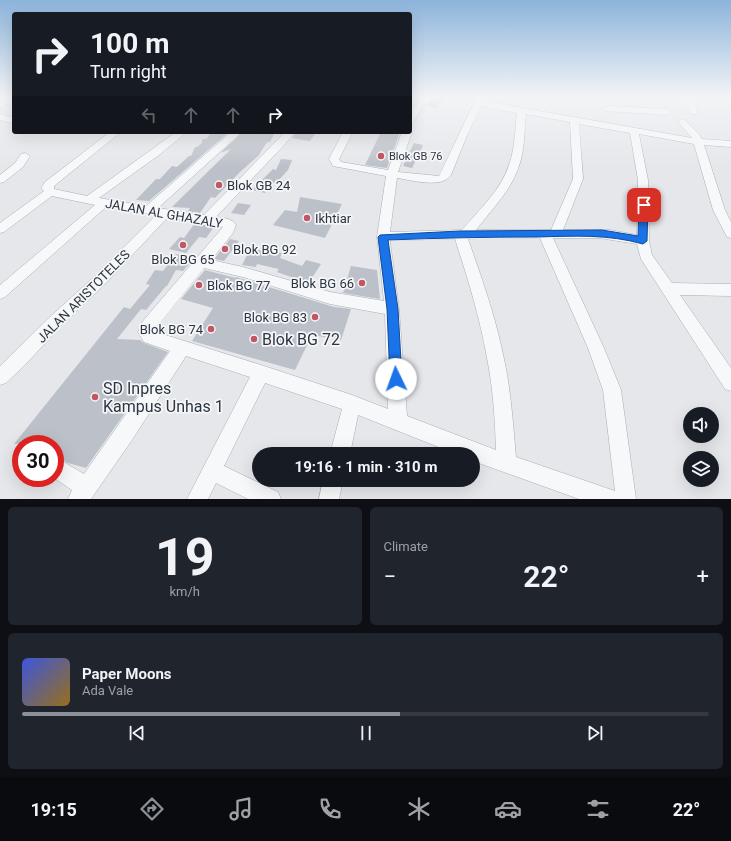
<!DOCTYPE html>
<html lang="en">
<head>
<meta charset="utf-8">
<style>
	:root { --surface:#171b24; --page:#20242c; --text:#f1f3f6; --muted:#9ea1a6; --line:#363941; --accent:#8c9099 }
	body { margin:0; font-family:Roboto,sans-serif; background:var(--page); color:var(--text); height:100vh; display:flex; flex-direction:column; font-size:15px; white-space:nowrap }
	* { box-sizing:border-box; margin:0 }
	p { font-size:13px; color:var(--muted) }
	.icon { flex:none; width:22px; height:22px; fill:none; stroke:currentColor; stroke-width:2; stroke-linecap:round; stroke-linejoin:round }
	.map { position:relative; height:499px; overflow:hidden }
	.details { display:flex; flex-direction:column; gap:8px; padding:8px; background:#0d0f14; flex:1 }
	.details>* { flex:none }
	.guide { position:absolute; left:12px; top:12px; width:400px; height:122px; border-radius:4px; box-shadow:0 4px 16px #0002; background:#171b24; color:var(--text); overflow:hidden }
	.tools { position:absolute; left:683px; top:407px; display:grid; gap:8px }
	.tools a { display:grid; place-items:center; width:36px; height:36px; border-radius:50%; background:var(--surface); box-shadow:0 4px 16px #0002; font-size:20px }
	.speed { position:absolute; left:12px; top:435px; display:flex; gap:8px; font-size:20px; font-weight:700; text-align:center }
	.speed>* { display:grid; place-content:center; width:52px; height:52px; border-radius:50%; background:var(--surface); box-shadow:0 4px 16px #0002; line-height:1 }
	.speed .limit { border:6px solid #d22; background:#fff; color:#111 }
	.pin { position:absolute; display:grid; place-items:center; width:34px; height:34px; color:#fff; margin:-17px; border-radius:8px; box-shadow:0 2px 6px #0006 }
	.me { position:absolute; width:44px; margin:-22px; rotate:357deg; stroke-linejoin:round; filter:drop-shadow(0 0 3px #0008) }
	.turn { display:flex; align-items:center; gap:14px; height:84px; padding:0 12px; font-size:18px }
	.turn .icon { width:52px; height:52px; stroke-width:2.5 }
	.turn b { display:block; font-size:28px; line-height:34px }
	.lanes { display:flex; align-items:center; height:38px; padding:0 12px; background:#0003; justify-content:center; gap:20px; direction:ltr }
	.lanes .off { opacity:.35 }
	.big { font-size:30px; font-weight:700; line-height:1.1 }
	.details .tile { flex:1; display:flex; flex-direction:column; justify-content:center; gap:6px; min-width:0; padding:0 14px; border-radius:6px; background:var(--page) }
	.details .dial { align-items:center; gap:0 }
	.dial b { font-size:52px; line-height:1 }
	.song { display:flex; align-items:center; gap:12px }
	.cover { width:48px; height:48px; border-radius:6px; background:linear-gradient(135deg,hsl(230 70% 55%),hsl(40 70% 35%)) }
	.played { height:4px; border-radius:2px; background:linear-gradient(90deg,var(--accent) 55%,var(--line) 55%) }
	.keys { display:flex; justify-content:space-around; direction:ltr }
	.heat { display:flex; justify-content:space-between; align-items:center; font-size:22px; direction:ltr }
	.details .tiles { flex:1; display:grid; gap:8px; grid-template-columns:1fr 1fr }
	.tile:last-child { grid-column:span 2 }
	.trip { position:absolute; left:252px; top:447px; width:228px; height:40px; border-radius:20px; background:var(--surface); box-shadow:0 4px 16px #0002; font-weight:700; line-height:40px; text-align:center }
	.tabs { display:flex; height:64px; justify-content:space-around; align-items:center; background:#090b0e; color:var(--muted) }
	.tabs .icon { width:28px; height:28px }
	.tabs .current { color:var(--accent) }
	.tabs b { font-size:18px; color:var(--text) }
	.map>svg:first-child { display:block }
</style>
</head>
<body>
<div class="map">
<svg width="731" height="499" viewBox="0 0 731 499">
	<rect width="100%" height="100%" fill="#e5e7eb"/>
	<g fill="#bcc0c8">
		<polygon points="434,97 445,97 436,108 427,106"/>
		<polygon points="212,132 229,132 149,201 136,200 156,179 160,179 172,166 177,167 189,156 191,156 195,147 197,147 202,143 202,139 206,139"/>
		<polygon points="243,132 275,132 270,142 267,142 259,155 240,172 215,198 211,197 200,213 188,211 190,208 172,207 231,149 220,153"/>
		<polygon points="296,132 316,132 310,141 292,138"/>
		<polygon points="381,132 400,132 387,168 365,165"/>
		<polygon points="414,143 423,145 419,154 412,168 403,166"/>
		<polygon points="281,159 292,160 288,170 278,181 276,180 265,193 252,190 273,169 276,170"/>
		<polygon points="300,197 342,204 325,238 273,225 285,210 297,212"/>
		<polygon points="238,203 251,205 244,215 231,213"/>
		<polygon points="195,223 214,227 206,238 199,237 186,253 169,249 180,237 184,238"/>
		<polygon points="230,239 239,241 224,261 214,259"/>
		<polygon points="250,249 282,253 280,258 302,266 306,260 321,264 308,284 293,280 294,278 277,272 279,269 257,264 256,267 242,265"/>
		<polygon points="176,254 195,257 183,271 176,270 167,286 166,286 146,310 141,309 117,339 140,340 144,343 168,352 86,468 68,463 55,456 55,444 14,444 124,307 130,309 150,285 146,284 155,270 163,271"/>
		<polygon points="351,266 377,270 380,299 343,293"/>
		<polygon points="205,270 236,278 236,277 334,307 351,309 341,340 312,335 295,370 192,341 213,308 181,299"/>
	</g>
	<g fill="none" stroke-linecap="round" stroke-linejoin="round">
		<defs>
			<g id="minor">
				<polygon points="6,97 14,97 14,99 0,108 0,101"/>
				<path d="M424,97H433L422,107L413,123L410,124C410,109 413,106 424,97Z"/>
				<path d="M477,97H485L483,101L692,138L678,122L682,119L685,120L699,134L702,139L731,141V147L704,145L725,210L731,222V238L727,237L713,210L694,144L639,134L648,180L649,241L652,255L672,283L731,284V296L680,295L731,368V391L725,389L641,259L637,244L599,238H553L604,348L621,390L636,499H579L473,461V454H456L358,415L350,454H330L342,409L265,383L224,466L278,492L281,499H248L216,483L208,499H187L250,377L186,356L132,440L91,499H68L72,490L54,478L55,457L84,474L170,351L144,342L138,332L143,321L223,227L168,217L104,285L62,325L24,366L6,383L0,385V366L52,315L94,277L156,215L106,207L5,297L0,299V285L95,205L52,196L4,232L0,233V223L44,191L41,188L45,182L110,132H121L54,186V189L87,196L176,132H187L159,155L99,198L146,206L231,132H242L158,208L204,215L285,132H295L285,144L216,217C223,218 232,218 236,225L233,233L211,260L243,267L330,292L384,301L377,237L386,176L333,166L329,159L343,132H353L339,159L341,162L388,170L402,132H410V130L412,132L398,172L439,176ZM481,106L517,113C515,130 515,148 509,165C501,190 479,210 462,230L390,232L397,178C412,180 441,189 451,175L468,133ZM526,114L570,122L573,179L551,230H476C491,210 511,191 519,166C525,150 524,131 526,114ZM579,124L630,133L638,180L637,235L610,230H563L583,179ZM540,238L588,348L603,390L615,491L516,457C513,424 511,391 504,359C496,318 482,279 468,239ZM455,239C468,279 480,318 487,358C493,388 495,419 496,450L407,416L399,309L390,241ZM204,268L243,277L330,304L385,314L388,409L352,395L261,365L156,332L155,329Z"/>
				<polygon points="680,97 689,97 696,107 697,112 696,114 690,114 688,107"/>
				<polygon points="609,106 667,109 671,112 667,115 606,111 605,109 606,107"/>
				<polygon points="0,114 14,118 14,124 0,120"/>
				<polygon points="25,153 30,156 23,167 4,182 0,183 0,175 15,163 21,154"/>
				<polygon points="323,480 343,480 339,499 319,499"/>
			</g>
		</defs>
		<use href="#minor" stroke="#aaaeb5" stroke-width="1"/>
		<use href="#minor" fill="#f7f8fa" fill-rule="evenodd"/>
	</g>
	<linearGradient id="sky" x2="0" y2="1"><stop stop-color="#8cb4db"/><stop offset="0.58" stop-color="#f3f4f6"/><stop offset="1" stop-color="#f3f4f6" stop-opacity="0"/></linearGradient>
	<rect width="731" height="167" fill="url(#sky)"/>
	<path fill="#1a73e8" stroke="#114b97" d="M644,202L648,205L647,241L643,244C608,234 573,236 537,237C487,237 438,238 388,240L398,309L402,379L400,383L396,385L392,383L390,379L387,309L378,237L380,235L460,231L602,230L638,236L639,205Z"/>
	<g fill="#c45565" stroke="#f4f6f8" stroke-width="1.5">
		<circle cx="381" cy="156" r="4"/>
		<circle cx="219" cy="185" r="4"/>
		<circle cx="307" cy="218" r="4"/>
		<circle cx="183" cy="245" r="4"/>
		<circle cx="225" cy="249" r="4"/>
		<circle cx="362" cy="283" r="4"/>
		<circle cx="199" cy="285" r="4"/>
		<circle cx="315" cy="317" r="4"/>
		<circle cx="211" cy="329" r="4"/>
		<circle cx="254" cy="339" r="4"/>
		<circle cx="95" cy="397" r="4"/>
	</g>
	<g text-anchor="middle" stroke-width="3.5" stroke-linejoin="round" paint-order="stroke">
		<g font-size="11" fill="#2d3542" stroke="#f4f6f8" text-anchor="start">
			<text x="389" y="160">Blok GB 76</text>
		</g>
		<g font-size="13" fill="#2d3542" stroke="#f4f6f8" text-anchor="start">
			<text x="227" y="190">Blok GB 24</text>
			<text x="315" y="223">Ikhtiar</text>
			<text x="233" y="254">Blok BG 92</text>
			<text x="183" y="264" text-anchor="middle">Blok BG 65</text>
			<text x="354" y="288" text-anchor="end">Blok BG 66</text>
			<text x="207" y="290">Blok BG 77</text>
			<text x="307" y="322" text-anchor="end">Blok BG 83</text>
			<text x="203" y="334" text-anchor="end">Blok BG 74</text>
		</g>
		<g font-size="13" fill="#2d3542" stroke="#f4f6f8">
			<text transform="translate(164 213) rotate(10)" y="5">JALAN AL GHAZALY</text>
			<text transform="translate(83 296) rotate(-45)" y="5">JALAN ARISTOTELES</text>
		</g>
		<g font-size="16" fill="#2d3542" stroke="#f4f6f8" text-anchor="start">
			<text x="262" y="345">Blok BG 72</text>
			<text x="103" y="394">SD Inpres<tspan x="103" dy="18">Kampus Unhas 1</tspan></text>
		</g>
	</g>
</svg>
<div class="tools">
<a><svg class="icon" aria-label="sound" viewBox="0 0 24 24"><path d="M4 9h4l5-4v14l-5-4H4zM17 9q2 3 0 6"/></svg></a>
<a><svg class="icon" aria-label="layers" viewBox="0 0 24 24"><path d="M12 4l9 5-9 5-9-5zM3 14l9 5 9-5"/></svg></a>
</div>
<div class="speed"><div class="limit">30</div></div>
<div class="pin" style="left:644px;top:205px;background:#d93025"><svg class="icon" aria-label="arrive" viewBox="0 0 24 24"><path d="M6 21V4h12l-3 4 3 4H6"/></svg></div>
<svg class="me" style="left:396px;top:379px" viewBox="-20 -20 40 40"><circle r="19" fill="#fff"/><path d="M0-13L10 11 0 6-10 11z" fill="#1a73e8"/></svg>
<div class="trip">19:16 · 1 min · 310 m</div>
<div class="guide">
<div class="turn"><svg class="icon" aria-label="right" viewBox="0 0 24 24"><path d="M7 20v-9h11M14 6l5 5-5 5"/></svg><div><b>100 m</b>Turn right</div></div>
<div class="lanes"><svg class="icon off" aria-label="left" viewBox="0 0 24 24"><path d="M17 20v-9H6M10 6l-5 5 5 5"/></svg><svg class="icon off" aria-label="ahead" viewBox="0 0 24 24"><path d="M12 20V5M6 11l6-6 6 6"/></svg><svg class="icon off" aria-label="ahead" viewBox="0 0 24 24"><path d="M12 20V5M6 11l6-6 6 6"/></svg><svg class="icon" aria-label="right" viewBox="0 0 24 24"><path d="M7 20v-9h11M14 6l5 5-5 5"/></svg></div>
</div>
</div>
<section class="details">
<div class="tiles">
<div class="tile dial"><b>19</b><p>km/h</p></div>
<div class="tile"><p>Climate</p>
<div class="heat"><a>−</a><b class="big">22°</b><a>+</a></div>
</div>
<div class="tile">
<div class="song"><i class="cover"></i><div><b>Paper Moons</b><p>Ada Vale</p></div></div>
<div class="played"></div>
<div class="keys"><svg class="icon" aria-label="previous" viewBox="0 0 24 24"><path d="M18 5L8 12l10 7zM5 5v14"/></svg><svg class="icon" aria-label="pause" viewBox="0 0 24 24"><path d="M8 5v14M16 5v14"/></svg><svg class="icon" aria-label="next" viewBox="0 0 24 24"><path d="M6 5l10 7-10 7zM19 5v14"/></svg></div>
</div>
</div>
</section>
<nav class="tabs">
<b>19:15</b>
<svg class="icon current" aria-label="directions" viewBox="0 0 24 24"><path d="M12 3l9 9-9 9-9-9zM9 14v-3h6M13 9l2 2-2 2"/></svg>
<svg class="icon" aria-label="music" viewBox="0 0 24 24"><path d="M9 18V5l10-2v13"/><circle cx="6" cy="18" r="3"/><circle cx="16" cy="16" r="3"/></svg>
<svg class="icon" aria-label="phone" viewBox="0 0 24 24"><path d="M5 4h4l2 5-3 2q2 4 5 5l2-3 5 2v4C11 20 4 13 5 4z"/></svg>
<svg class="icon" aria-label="climate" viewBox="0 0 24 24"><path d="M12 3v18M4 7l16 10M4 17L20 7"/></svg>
<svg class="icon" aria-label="car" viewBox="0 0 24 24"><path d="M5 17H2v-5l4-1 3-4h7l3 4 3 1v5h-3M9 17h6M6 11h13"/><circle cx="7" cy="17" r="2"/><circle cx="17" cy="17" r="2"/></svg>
<svg class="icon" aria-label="filters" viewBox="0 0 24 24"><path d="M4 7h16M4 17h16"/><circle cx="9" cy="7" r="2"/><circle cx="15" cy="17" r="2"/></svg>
<b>22°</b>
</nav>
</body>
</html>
